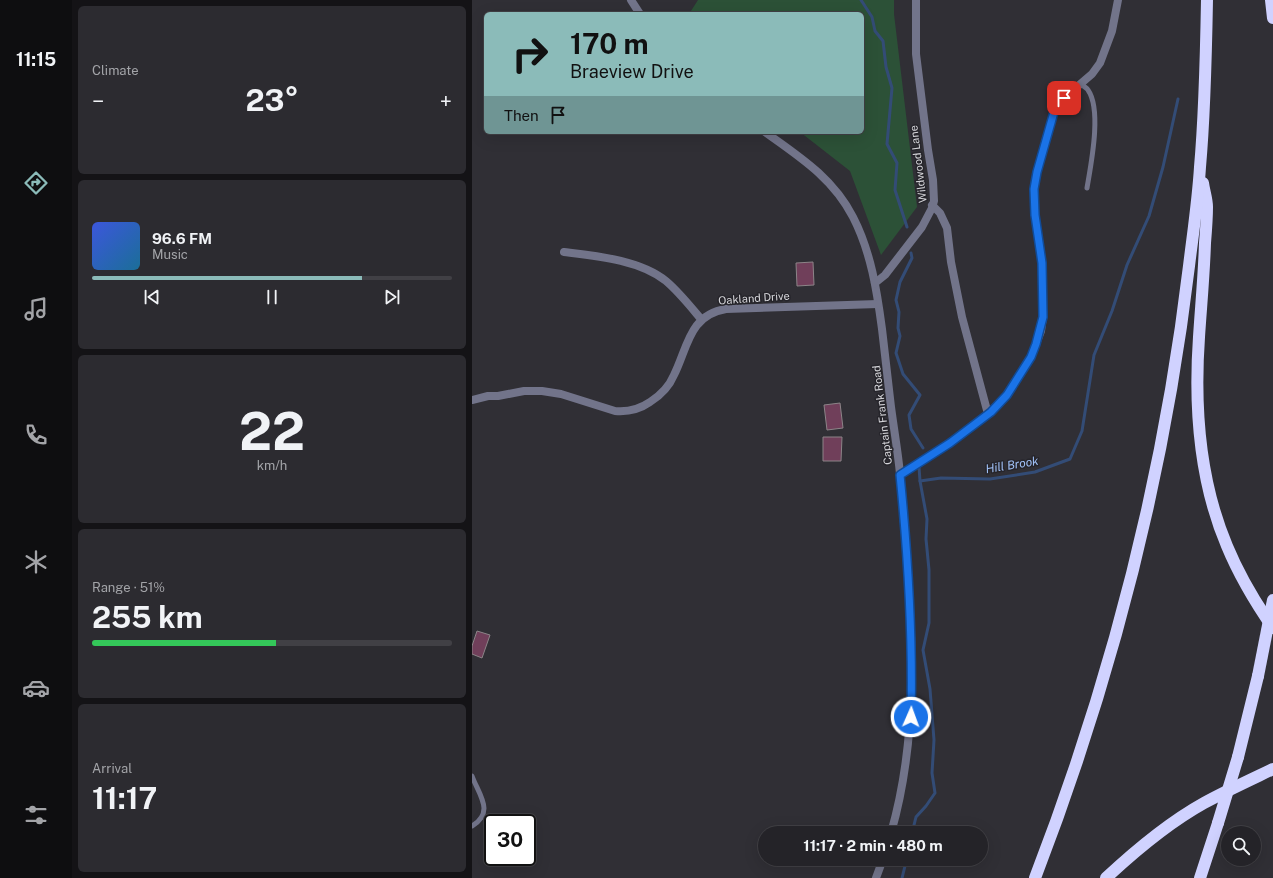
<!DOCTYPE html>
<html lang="en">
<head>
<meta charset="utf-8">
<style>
	:root { --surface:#242328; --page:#2c2b30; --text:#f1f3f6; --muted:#a3a4a8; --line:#414045; --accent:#8bbbb9 }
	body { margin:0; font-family:"Public Sans",sans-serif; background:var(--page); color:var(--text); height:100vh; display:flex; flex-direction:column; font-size:15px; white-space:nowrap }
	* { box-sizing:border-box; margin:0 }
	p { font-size:13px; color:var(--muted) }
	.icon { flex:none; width:22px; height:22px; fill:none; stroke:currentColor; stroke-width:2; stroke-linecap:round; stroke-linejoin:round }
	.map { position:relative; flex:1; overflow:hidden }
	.sheet { display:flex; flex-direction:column; gap:6px; padding:6px; background:#141316; width:400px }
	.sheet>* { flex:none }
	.top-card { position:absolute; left:12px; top:12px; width:380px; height:122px; border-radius:6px; box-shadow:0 4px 16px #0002,0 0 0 1px var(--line); background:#8bbbb9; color:#111; overflow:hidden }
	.tools { position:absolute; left:749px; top:826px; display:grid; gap:8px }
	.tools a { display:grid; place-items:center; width:40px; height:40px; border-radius:50%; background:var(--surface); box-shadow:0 4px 16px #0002,0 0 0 1px var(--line); font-size:20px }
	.speed { position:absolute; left:12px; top:814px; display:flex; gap:8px; font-size:20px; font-weight:700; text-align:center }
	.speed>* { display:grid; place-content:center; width:52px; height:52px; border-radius:50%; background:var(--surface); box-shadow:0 4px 16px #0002,0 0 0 1px var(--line); line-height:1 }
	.speed .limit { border:2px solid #111; border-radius:6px; background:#fff; color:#111 }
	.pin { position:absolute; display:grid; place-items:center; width:34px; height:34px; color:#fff; margin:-17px; border-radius:8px; box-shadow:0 2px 6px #0006 }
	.me { position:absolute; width:44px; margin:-22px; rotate:2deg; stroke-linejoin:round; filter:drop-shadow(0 0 3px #0008) }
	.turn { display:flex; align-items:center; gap:14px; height:84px; padding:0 20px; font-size:18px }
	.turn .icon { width:52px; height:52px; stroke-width:2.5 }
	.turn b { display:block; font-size:28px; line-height:34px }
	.then { display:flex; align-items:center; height:38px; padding:0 20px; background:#0003; gap:8px; font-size:15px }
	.big { font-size:30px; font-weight:700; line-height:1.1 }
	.sheet .tile { flex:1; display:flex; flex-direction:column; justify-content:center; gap:6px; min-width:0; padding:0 14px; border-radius:6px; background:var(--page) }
	.sheet .dial { align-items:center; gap:0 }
	.dial b { font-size:52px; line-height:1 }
	.song { display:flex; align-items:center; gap:12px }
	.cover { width:48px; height:48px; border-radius:6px; background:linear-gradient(135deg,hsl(230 70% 55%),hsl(200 70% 35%)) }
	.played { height:4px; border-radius:2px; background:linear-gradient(90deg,var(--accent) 75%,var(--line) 75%) }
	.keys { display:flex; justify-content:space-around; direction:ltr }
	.heat { display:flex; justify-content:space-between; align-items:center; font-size:22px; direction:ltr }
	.charge { height:6px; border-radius:3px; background:linear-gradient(90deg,#34c759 51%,var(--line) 0) }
	.trip { position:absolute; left:286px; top:826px; width:230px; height:40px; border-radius:20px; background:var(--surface); box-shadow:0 4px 16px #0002,0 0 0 1px var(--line); font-weight:700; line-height:40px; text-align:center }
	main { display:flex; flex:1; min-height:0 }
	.menu { display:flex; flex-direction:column; width:72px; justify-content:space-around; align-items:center; background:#0e0e10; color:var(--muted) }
	.menu .icon { width:28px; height:28px }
	.menu .selected { color:var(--accent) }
	.menu b { font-size:18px; color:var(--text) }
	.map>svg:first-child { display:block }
</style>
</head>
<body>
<main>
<nav class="menu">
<b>11:15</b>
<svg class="icon selected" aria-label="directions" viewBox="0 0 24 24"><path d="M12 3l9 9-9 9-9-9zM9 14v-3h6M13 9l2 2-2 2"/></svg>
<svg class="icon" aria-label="music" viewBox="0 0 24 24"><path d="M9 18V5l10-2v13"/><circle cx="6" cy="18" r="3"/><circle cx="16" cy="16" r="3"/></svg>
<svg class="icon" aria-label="phone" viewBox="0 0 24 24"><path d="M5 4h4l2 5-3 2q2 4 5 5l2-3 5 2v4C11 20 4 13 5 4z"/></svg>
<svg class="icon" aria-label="climate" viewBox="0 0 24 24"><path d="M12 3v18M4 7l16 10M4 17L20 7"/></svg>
<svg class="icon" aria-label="car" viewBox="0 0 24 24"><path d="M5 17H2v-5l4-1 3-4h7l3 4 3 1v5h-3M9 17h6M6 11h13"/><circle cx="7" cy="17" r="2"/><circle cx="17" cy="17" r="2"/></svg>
<svg class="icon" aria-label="filters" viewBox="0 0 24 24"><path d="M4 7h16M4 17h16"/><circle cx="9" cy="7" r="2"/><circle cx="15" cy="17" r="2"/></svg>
</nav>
<section class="sheet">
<div class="tile"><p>Climate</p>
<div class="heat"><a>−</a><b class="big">23°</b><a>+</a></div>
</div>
<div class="tile">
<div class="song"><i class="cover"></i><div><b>96.6 FM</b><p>Music</p></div></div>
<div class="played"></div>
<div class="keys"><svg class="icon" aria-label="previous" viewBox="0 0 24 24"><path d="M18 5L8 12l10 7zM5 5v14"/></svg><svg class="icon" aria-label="pause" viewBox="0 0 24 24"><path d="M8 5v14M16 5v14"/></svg><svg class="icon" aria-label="next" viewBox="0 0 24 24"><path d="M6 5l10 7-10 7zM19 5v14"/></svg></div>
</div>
<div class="tile dial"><b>22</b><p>km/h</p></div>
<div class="tile"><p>Range · 51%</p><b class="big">255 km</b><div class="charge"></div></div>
<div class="tile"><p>Arrival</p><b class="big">11:17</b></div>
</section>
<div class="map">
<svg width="801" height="878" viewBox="0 0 801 878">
	<rect width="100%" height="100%" fill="#302f35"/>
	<polygon fill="#2c5137" points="226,0 422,0 422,14 445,207 409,255 378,171 328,132 390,132 390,14 217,14"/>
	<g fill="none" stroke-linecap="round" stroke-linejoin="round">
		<g stroke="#334c76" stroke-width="3">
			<polyline points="389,0 400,17 403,31 411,41 414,67 420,88 415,144 425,163 423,190 435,227"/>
			<polyline points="439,253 440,258 428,282 424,300 427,312 426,328 428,336 424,353 431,374 448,395 437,415 439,429 451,448"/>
			<polyline points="448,481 469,478 518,479 563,472 598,459 610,431 622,355 640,311 655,265 677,216 691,167 706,99"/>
			<polyline points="440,833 444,817 454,806 463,793 460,773 462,740 458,689 451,650 457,623 457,570 454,539 455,519 448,481 447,467"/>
			<polyline points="430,878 433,866 432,859"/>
		</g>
	</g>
	<g fill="#703f5a" stroke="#8c8488">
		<polygon points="341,262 342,285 325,286 324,263"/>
		<polygon points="368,403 371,428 355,430 352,405"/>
		<polygon points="351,437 370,437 369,461 351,461"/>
		<polygon points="5,631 18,635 10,658 0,654 0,646"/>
	</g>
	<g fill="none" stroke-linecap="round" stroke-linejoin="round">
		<g stroke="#72748a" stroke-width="5">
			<path d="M609,84C611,86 615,88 616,90C630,110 619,164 615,188"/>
			<path d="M0,776C7,795 23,812 0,826"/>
		</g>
		<g stroke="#72748a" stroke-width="8">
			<polyline points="159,0 168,14"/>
			<path d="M293,132C328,157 361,178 381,217C399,252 405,291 410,329C413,355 416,381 419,407C422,430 426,452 428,474C430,494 431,514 433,534C441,634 447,736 419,833"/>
			<polyline points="460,205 468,213 475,228 479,262 490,317 516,414"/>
			<path d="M92,252C125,256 168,260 194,281C207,292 218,306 229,319"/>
			<polyline points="403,283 413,275 450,227 460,208 462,201 461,180 456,150 444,54 444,0"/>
			<path d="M0,400L16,396H26L52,391H70L89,394L143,411C155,412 168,409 178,402C189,395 197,387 202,375C216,347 217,315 254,309L406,304"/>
			<polyline points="428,475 478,443 519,412 535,395 559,357 569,331 571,317 570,263 563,215 562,189 565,172 582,112 592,98 620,74 628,63 640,31 646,0"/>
			<polyline points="404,878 411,859"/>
		</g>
		<g stroke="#d0d2ff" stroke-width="12">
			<polyline points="799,0 801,18"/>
			<path d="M731,183C732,191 735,199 735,207C735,219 734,231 733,243C732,275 729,306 727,337C722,408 727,480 755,546C767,575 783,602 801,628"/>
			<polyline points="766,757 786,676"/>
			<path d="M563,878C639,681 692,476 717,266C721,233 726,200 728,167C733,111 734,56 735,0"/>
			<path d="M634,878C664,850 696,823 732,803C754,791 778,780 801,769"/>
			<polyline points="728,878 746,823"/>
		</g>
		<g stroke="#d0d2ff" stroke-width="12">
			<polyline points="786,676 801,600"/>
			<polyline points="746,823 766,757"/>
		</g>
	</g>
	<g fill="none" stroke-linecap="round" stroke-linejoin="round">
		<defs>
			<path id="route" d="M439,717C441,636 436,556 428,475L478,443L519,412L535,395L559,357L564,344L571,317L570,263L563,215L562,189L565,172L582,112L592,98"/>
		</defs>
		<use href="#route" stroke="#114b97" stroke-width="10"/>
		<use href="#route" stroke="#1a73e8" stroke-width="7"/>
	</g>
	<g text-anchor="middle" stroke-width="3" stroke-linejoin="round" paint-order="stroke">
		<g font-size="11" fill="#d6d6da" stroke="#26252b">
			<text transform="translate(446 164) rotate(-97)" y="4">Wildwood Lane</text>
			<text transform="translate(282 298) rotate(-4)" y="4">Oakland Drive</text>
			<text transform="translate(410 415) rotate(-97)" y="4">Captain Frank Road</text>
		</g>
		<g font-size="12" font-style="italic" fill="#a0c1f7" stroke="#26252b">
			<text transform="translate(540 465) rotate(-9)" y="4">Hill Brook</text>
		</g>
	</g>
</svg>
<div class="tools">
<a><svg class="icon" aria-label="search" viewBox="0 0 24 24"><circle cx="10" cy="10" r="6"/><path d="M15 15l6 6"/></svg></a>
</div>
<div class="speed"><div class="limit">30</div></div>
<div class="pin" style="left:592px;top:98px;background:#d93025"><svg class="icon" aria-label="arrive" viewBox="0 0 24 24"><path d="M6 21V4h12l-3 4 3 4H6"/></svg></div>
<svg class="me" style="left:439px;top:717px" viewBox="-20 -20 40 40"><circle r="17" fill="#1a73e8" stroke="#fff" stroke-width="3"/><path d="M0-11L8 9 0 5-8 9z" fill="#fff"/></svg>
<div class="trip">11:17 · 2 min · 480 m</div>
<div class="top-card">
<div class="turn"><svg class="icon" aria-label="right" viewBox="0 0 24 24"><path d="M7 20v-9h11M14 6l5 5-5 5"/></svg><div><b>170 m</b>Braeview Drive</div></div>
<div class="then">Then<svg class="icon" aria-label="arrive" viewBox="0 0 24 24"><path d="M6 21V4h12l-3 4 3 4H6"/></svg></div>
</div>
</div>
</main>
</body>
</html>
